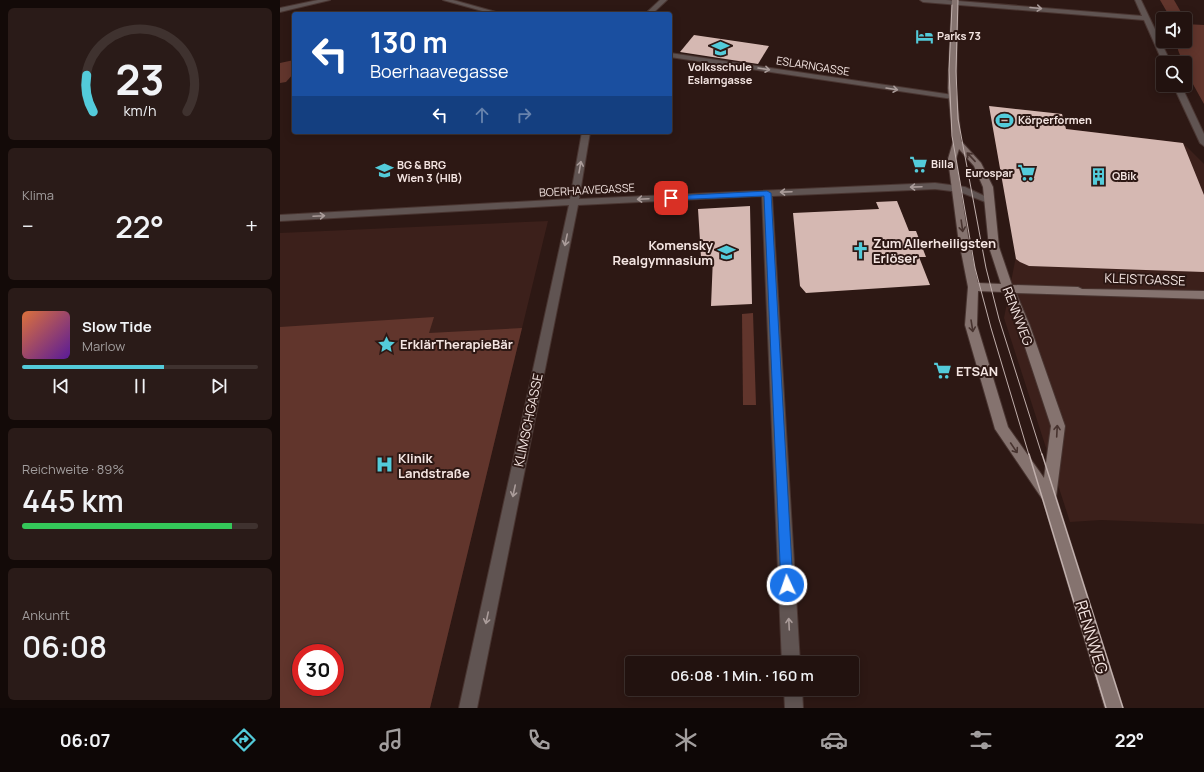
<!DOCTYPE html>
<html lang="de">
<head>
<meta charset="utf-8">
<style>
	:root { --surface:#22120f; --page:#2a1b18; --text:#f1f3f6; --muted:#a29e9e; --line:#3f322f; --accent:#53cbda }
	body { margin:0; font-family:Manrope,sans-serif; background:var(--page); color:var(--text); height:100vh; display:flex; flex-direction:column; font-size:15px; white-space:nowrap }
	* { box-sizing:border-box; margin:0 }
	p { font-size:13px; color:var(--muted) }
	.icon { flex:none; width:22px; height:22px; fill:none; stroke:currentColor; stroke-width:2; stroke-linecap:round; stroke-linejoin:round }
	.map { position:relative; flex:1; overflow:hidden }
	.side { display:flex; flex-direction:column; gap:8px; padding:8px; background:#130a08; width:280px }
	.side>* { flex:none }
	.hud { position:absolute; left:12px; top:12px; width:380px; height:122px; border-radius:4px; box-shadow:0 2px 10px #0003,0 0 0 1px var(--line); background:#1a4fa0; color:#fff; overflow:hidden }
	.tools { position:absolute; left:876px; top:12px; display:grid; gap:8px }
	.tools a { display:grid; place-items:center; width:36px; height:36px; border-radius:4px; background:var(--surface); box-shadow:0 2px 10px #0003,0 0 0 1px var(--line); font-size:20px }
	.speed { position:absolute; left:12px; top:644px; display:flex; gap:8px; font-size:20px; font-weight:700; text-align:center }
	.speed>* { display:grid; place-content:center; width:52px; height:52px; border-radius:50%; background:var(--surface); box-shadow:0 2px 10px #0003,0 0 0 1px var(--line); line-height:1 }
	.speed .limit { border:6px solid #d22; background:#fff; color:#111 }
	.pin { position:absolute; display:grid; place-items:center; width:34px; height:34px; color:#fff; margin:-17px; border-radius:8px; box-shadow:0 2px 6px #0006 }
	.me { position:absolute; width:44px; margin:-22px; rotate:357deg; stroke-linejoin:round; filter:drop-shadow(0 0 3px #0008) }
	.turn { display:flex; align-items:center; gap:14px; height:84px; padding:0 12px; font-size:18px }
	.turn .icon { width:52px; height:52px; stroke-width:2.5 }
	.turn b { display:block; font-size:28px; line-height:34px }
	.lanes { display:flex; align-items:center; height:38px; padding:0 12px; background:#0003; justify-content:center; gap:20px; direction:ltr }
	.lanes .off { opacity:.35 }
	.big { font-size:30px; font-weight:600; line-height:1.1 }
	.side .card { flex:1; display:flex; flex-direction:column; justify-content:center; gap:6px; min-width:0; padding:0 14px; border-radius:6px; background:var(--page) }
	.side .dial { align-items:center; gap:0 }
	.dial svg { height:104px; overflow:visible; fill:none; stroke:var(--line); stroke-width:7; stroke-linecap:round; text-anchor:middle }
	.dial text { fill:var(--text); stroke:none }
	.song { display:flex; align-items:center; gap:12px }
	.cover { width:48px; height:48px; border-radius:6px; background:linear-gradient(135deg,hsl(20 70% 55%),hsl(270 70% 35%)) }
	.played { height:4px; border-radius:2px; background:linear-gradient(90deg,var(--accent) 60%,var(--line) 60%) }
	.keys { display:flex; justify-content:space-around; direction:ltr }
	.heat { display:flex; justify-content:space-between; align-items:center; font-size:22px; direction:ltr }
	.charge { height:6px; border-radius:3px; background:linear-gradient(90deg,#34c759 89%,var(--line) 0) }
	.trip { position:absolute; left:345px; top:656px; width:234px; height:40px; border-radius:4px; background:var(--surface); box-shadow:0 2px 10px #0003,0 0 0 1px var(--line); font-weight:600; line-height:40px; text-align:center }
	.menu { display:flex; height:64px; justify-content:space-around; align-items:center; background:#0e0706; color:var(--muted) }
	.menu .icon { width:28px; height:28px }
	.menu .active { color:var(--accent) }
	.menu b { font-size:18px; color:var(--text) }
	main { display:flex; flex:1; min-height:0 }
	.map>svg:first-child { display:block }
</style>
</head>
<body>
<main>
<section class="side">
<div class="card dial"><svg viewBox="0 0 100 80">
<path d="M14 69A42 42 0 1 1 86 69"/>
<path d="M14 69A42 42 0 0 1 9 41" stroke="#53cbda"/>
<text x="50" y="56" font-size="32" font-weight="700">23</text>
<text x="50" y="72" font-size="11">km/h</text>
</svg></div>
<div class="card"><p>Klima</p>
<div class="heat"><a>−</a><b class="big">22°</b><a>+</a></div>
</div>
<div class="card">
<div class="song"><i class="cover"></i><div><b>Slow Tide</b><p>Marlow</p></div></div>
<div class="played"></div>
<div class="keys"><svg class="icon" aria-label="previous" viewBox="0 0 24 24"><path d="M18 5L8 12l10 7zM5 5v14"/></svg><svg class="icon" aria-label="pause" viewBox="0 0 24 24"><path d="M8 5v14M16 5v14"/></svg><svg class="icon" aria-label="next" viewBox="0 0 24 24"><path d="M6 5l10 7-10 7zM19 5v14"/></svg></div>
</div>
<div class="card"><p>Reichweite · 89%</p><b class="big">445 km</b><div class="charge"></div></div>
<div class="card"><p>Ankunft</p><b class="big">06:08</b></div>
</section>
<div class="map">
<svg width="924" height="708" viewBox="0 0 924 708">
	<rect width="100%" height="100%" fill="#2d1814"/>
	<g fill="#3c201b" fill-rule="evenodd">
		<polygon points="709,106 782,114 786,129 903,143 924,164 924,524 821,520 790,522 724,318 736,256"/>
		<path d="M268,221L150,708H0V233ZM21,653H55V687H21Z"/>
	</g>
	<g fill="#61352c" fill-rule="evenodd">
		<polygon points="880,0 894,0 905,19 891,19"/>
		<polygon points="905,24 924,25 924,104 909,77 905,63 903,63 898,50 897,41 905,41"/>
		<polygon points="14,60 14,73 6,82 0,83 0,63"/>
		<polygon points="473,313 476,405 463,405 462,314"/>
		<path d="M154,317L149,333L242,328L150,708H0V327ZM21,653H55V687H21Z"/>
	</g>
	<g fill="#d5b8b2">
		<polygon points="414,35 489,46 478,64 400,52"/>
		<polygon points="709,106 782,114 786,129 903,143 924,195 924,272 749,266 740,262 736,259"/>
		<polygon points="617,201 629,231 636,231 646,257 639,257 650,285 526,293 520,286 513,213 599,209 596,202"/>
		<polygon points="470,206 472,304 431,306 433,257 421,257 418,209"/>
	</g>
	<g fill="none" stroke-linecap="round" stroke-linejoin="round">
		<defs>
			<g id="street">
				<polygon points="38,0 50,0 0,12 0,8"/>
				<polygon points="163,0 173,0 223,14 213,14"/>
				<polygon points="380,0 387,0 372,14 365,14"/>
				<polygon points="640,0 666,0 862,16 855,0 861,0 891,63 883,63 864,20 643,2"/>
				<polygon points="390,53 673,95 677,97 673,99 390,57"/>
				<polygon points="893,85 901,85 924,134 924,146 920,143"/>
				<polygon points="302,132 310,132 299,199 655,183 685,187 713,200 708,203 680,192 655,189 492,196 520,663 502,663 482,196 298,205 197,708 179,708 289,205 0,221 0,215 290,199"/>
				<polygon points="504,689 522,689 523,708 505,708"/>
			</g>
			<path id="secondary" d="M672,0H678L676,88L681,141L701,163L713,187L719,247L732,285L798,287L802,289L924,291V299L736,293L750,326L785,426L776,497L843,708H825L763,500L715,429L685,325L688,287L678,236L668,159L673,142L668,88ZM679,149L694,166L703,187L709,247L721,284L698,283L688,236L676,159ZM698,291L724,292L738,326L771,426L764,478L728,427L697,325Z"/>
		</defs>
		<use href="#street" stroke="#493531" stroke-width="2"/>
		<use href="#secondary" stroke="#493531" stroke-width="2"/>
		<use href="#street" fill="#605452" fill-rule="evenodd"/>
		<use href="#secondary" fill="#85736f" fill-rule="evenodd"/>
		<g stroke="#c0afac" stroke-width="1">
			<polyline points="678,0 676,71 678,119 706,268 719,319 762,455"/>
			<polyline points="672,5 669,70 672,136 695,268 711,328 749,455"/>
		</g>
		<g stroke="#c0afac" stroke-width="1.5">
			<polyline points="749,454 826,708"/>
			<polyline points="762,454 843,708"/>
		</g>
	</g>
	<defs><path id="oneway-shaft" d="M-6 0H5M1.5-3L5.5 0L1.5 3" fill="none" stroke-width="1.6" stroke-linecap="round" stroke-linejoin="round"/></defs>
	<g stroke="#aa9c9a">
		<use href="#oneway-shaft" transform="translate(756 8) rotate(5)"/>
		<use href="#oneway-shaft" transform="translate(484 69) rotate(9)"/>
		<use href="#oneway-shaft" transform="translate(612 89) rotate(9)"/>
		<use href="#oneway-shaft" transform="translate(300 167) rotate(-80)"/>
		<use href="#oneway-shaft" transform="translate(636 187) rotate(178)"/>
		<use href="#oneway-shaft" transform="translate(506 192) rotate(178)"/>
		<use href="#oneway-shaft" transform="translate(363 199) rotate(177)"/>
		<use href="#oneway-shaft" transform="translate(39 216) rotate(-3)"/>
		<use href="#oneway-shaft" transform="translate(286 240) rotate(102)"/>
		<use href="#oneway-shaft" transform="translate(234 491) rotate(102)"/>
		<use href="#oneway-shaft" transform="translate(207 618) rotate(102)"/>
		<use href="#oneway-shaft" transform="translate(509 624) rotate(-93)"/>
	</g>
	<g stroke="#47332f">
		<use href="#oneway-shaft" transform="translate(691 157) rotate(-133)"/>
		<use href="#oneway-shaft" transform="translate(682 226) rotate(82)"/>
		<use href="#oneway-shaft" transform="translate(692 326) rotate(81)"/>
		<use href="#oneway-shaft" transform="translate(777 431) rotate(-87)"/>
		<use href="#oneway-shaft" transform="translate(734 448) rotate(56)"/>
	</g>
	<polygon fill="#1a73e8" stroke="#114b97" points="487,191 491,193 513,585 511,589 507,591 503,589 501,585 484,196 391,200 388,198 391,196"/>
	<defs>
		<symbol id="hotel-bare" viewBox="-9 -9 18 18"><path d="M-6-4.5h1.5V1H6V5H4.5V3h-9V5H-6ZM-4 0a1.8 1.8 0 1 1 3.6 0ZM.5 0V-2.5h3Q6-2.5 6 0Z" fill="#53cbda" stroke="#2d1814" stroke-width="2.5" paint-order="stroke"/></symbol>
		<symbol id="school-bare" viewBox="-9 -9 18 18"><path d="M0-5L7-2L0 1L-7-2ZM-4 1L0 2.5L4 1V4Q0 6-4 4Z" fill="#53cbda" stroke="#2d1814" stroke-width="2.5" paint-order="stroke"/></symbol>
		<symbol id="stadium-bare" viewBox="-9 -9 18 18"><path d="M0-5a6.5 5 0 1 0 0 10a6.5 5 0 1 0 0-10ZM-3.5-1.8h7v3.6h-7Z" fill="#53cbda" stroke="#2d1814" stroke-width="2.5" paint-order="stroke"/></symbol>
		<symbol id="supermarket-bare" viewBox="-9 -9 18 18"><path d="M-6-5.5h2.5l.6 2H6L4.5 2H-2.5L-4.4-4H-6ZM-1.5 3.2a1.3 1.3 0 1 0 .1 0ZM3 3.2a1.3 1.3 0 1 0 .1 0Z" fill="#53cbda" stroke="#2d1814" stroke-width="2.5" paint-order="stroke"/></symbol>
		<symbol id="building-bare" viewBox="-9 -9 18 18"><path d="M-4-6H4V6H1V3H-1V6H-4ZM-2.5-4.3h1.7v1.8h-1.7ZM.8-4.3h1.7v1.8H.8ZM-2.5-1h1.7V.8h-1.7ZM.8-1h1.7V.8H.8Z" fill="#53cbda" stroke="#2d1814" stroke-width="2.5" paint-order="stroke"/></symbol>
		<symbol id="church-bare" viewBox="-9 -9 18 18"><path d="M-1.2-6h2.4v3.5h3.3v2.4h-3.3V6h-2.4V-.1h-3.3v-2.4h3.3Z" fill="#53cbda" stroke="#2d1814" stroke-width="2.5" paint-order="stroke"/></symbol>
		<symbol id="sight-bare" viewBox="-9 -9 18 18"><path d="M0-6L1.8-2.2L6-1.7L2.9 1.2L3.7 5.4L0 3.3L-3.7 5.4L-2.9 1.2L-6-1.7L-1.8-2.2Z" fill="#53cbda" stroke="#2d1814" stroke-width="2.5" paint-order="stroke"/></symbol>
		<symbol id="hospital-bare" viewBox="-9 -9 18 18"><path d="M-5-5h3v3.5h4V-5h3V5h-3V1.5h-4V5h-3Z" fill="#53cbda" stroke="#2d1814" stroke-width="2.5" paint-order="stroke"/></symbol>
	</defs>
	<g fill-rule="evenodd">
		<use href="#hotel-bare" x="632" y="24" width="25" height="25"/>
		<use href="#school-bare" x="428" y="36" width="25" height="25"/>
		<use href="#stadium-bare" x="712" y="108" width="25" height="25"/>
		<use href="#supermarket-bare" x="626" y="152" width="25" height="25"/>
		<use href="#school-bare" x="92" y="158" width="25" height="25"/>
		<use href="#supermarket-bare" x="734" y="160" width="25" height="25"/>
		<use href="#building-bare" x="806" y="164" width="25" height="25"/>
		<use href="#church-bare" x="568" y="238" width="25" height="25"/>
		<use href="#school-bare" x="434" y="240" width="25" height="25"/>
		<use href="#sight-bare" x="94" y="332" width="25" height="25"/>
		<use href="#supermarket-bare" x="650" y="358" width="25" height="25"/>
		<use href="#hospital-bare" x="92" y="452" width="25" height="25"/>
	</g>
	<g text-anchor="middle" stroke-width="4" stroke-linejoin="round" paint-order="stroke">
		<g font-size="11" font-weight="bold" fill="#f4e5e2" stroke="#2d1814" text-anchor="start">
			<text x="657" y="40">Parks 73</text>
			<text x="440" y="71" text-anchor="middle">Volksschule<tspan x="440" dy="13">Eslarngasse</tspan></text>
			<text x="738" y="124">Körperformen</text>
			<text x="651" y="168">Billa</text>
			<text x="117" y="169">BG &amp; BRG<tspan x="117" dy="13">Wien 3 (HIB)</tspan></text>
			<text x="733" y="177" text-anchor="end">Eurospar</text>
			<text x="832" y="180">QBik</text>
		</g>
		<g font-size="11" fill="#f4e5e2" stroke="#2d1814">
			<text transform="translate(533 66) rotate(9)" y="4">ESLARNGASSE</text>
			<text transform="translate(307 190) rotate(-3)" y="4">BOERHAAVEGASSE</text>
		</g>
		<g font-size="13" font-weight="bold" fill="#f4e5e2" stroke="#2d1814" text-anchor="start">
			<text x="593" y="248">Zum Allerheiligsten<tspan x="593" dy="15">Erlöser</tspan></text>
			<text x="433" y="250" text-anchor="end">Komensky<tspan x="433" dy="15">Realgymnasium</tspan></text>
			<text x="120" y="349">ErklärTherapieBär</text>
			<text x="676" y="376">ETSAN</text>
			<text x="118" y="463">Klinik<tspan x="118" dy="15">Landstraße</tspan></text>
		</g>
		<g font-size="13" fill="#f4e5e2" stroke="#2d1814">
			<text transform="translate(865 279) rotate(2)" y="5">KLEISTGASSE</text>
			<text transform="translate(738 316) rotate(69)" y="5">RENNWEG</text>
			<text transform="translate(248 420) rotate(-78)" y="5">KLIMSCHGASSE</text>
		</g>
		<g font-size="16" fill="#f4e5e2" stroke="#2d1814">
			<text transform="translate(812 637) rotate(73)" y="6">RENNWEG</text>
		</g>
	</g>
</svg>
<div class="tools">
<a><svg class="icon" aria-label="sound" viewBox="0 0 24 24"><path d="M4 9h4l5-4v14l-5-4H4zM17 9q2 3 0 6"/></svg></a>
<a><svg class="icon" aria-label="search" viewBox="0 0 24 24"><circle cx="10" cy="10" r="6"/><path d="M15 15l6 6"/></svg></a>
</div>
<div class="speed"><div class="limit">30</div></div>
<div class="pin" style="left:391px;top:198px;background:#d93025"><svg class="icon" aria-label="arrive" viewBox="0 0 24 24"><path d="M6 21V4h12l-3 4 3 4H6"/></svg></div>
<svg class="me" style="left:507px;top:585px" viewBox="-20 -20 40 40"><circle r="17" fill="#1a73e8" stroke="#fff" stroke-width="3"/><path d="M0-11L8 9 0 5-8 9z" fill="#fff"/></svg>
<div class="trip">06:08 · 1 Min. · 160 m</div>
<div class="hud">
<div class="turn"><svg class="icon" aria-label="left" viewBox="0 0 24 24"><path d="M17 20v-9H6M10 6l-5 5 5 5"/></svg><div><b>130 m</b>Boerhaavegasse</div></div>
<div class="lanes"><svg class="icon" aria-label="left" viewBox="0 0 24 24"><path d="M17 20v-9H6M10 6l-5 5 5 5"/></svg><svg class="icon off" aria-label="ahead" viewBox="0 0 24 24"><path d="M12 20V5M6 11l6-6 6 6"/></svg><svg class="icon off" aria-label="right" viewBox="0 0 24 24"><path d="M7 20v-9h11M14 6l5 5-5 5"/></svg></div>
</div>
</div>
</main>
<nav class="menu">
<b>06:07</b>
<svg class="icon active" aria-label="directions" viewBox="0 0 24 24"><path d="M12 3l9 9-9 9-9-9zM9 14v-3h6M13 9l2 2-2 2"/></svg>
<svg class="icon" aria-label="music" viewBox="0 0 24 24"><path d="M9 18V5l10-2v13"/><circle cx="6" cy="18" r="3"/><circle cx="16" cy="16" r="3"/></svg>
<svg class="icon" aria-label="phone" viewBox="0 0 24 24"><path d="M5 4h4l2 5-3 2q2 4 5 5l2-3 5 2v4C11 20 4 13 5 4z"/></svg>
<svg class="icon" aria-label="climate" viewBox="0 0 24 24"><path d="M12 3v18M4 7l16 10M4 17L20 7"/></svg>
<svg class="icon" aria-label="car" viewBox="0 0 24 24"><path d="M5 17H2v-5l4-1 3-4h7l3 4 3 1v5h-3M9 17h6M6 11h13"/><circle cx="7" cy="17" r="2"/><circle cx="17" cy="17" r="2"/></svg>
<svg class="icon" aria-label="filters" viewBox="0 0 24 24"><path d="M4 7h16M4 17h16"/><circle cx="9" cy="7" r="2"/><circle cx="15" cy="17" r="2"/></svg>
<b>22°</b>
</nav>
</body>
</html>
